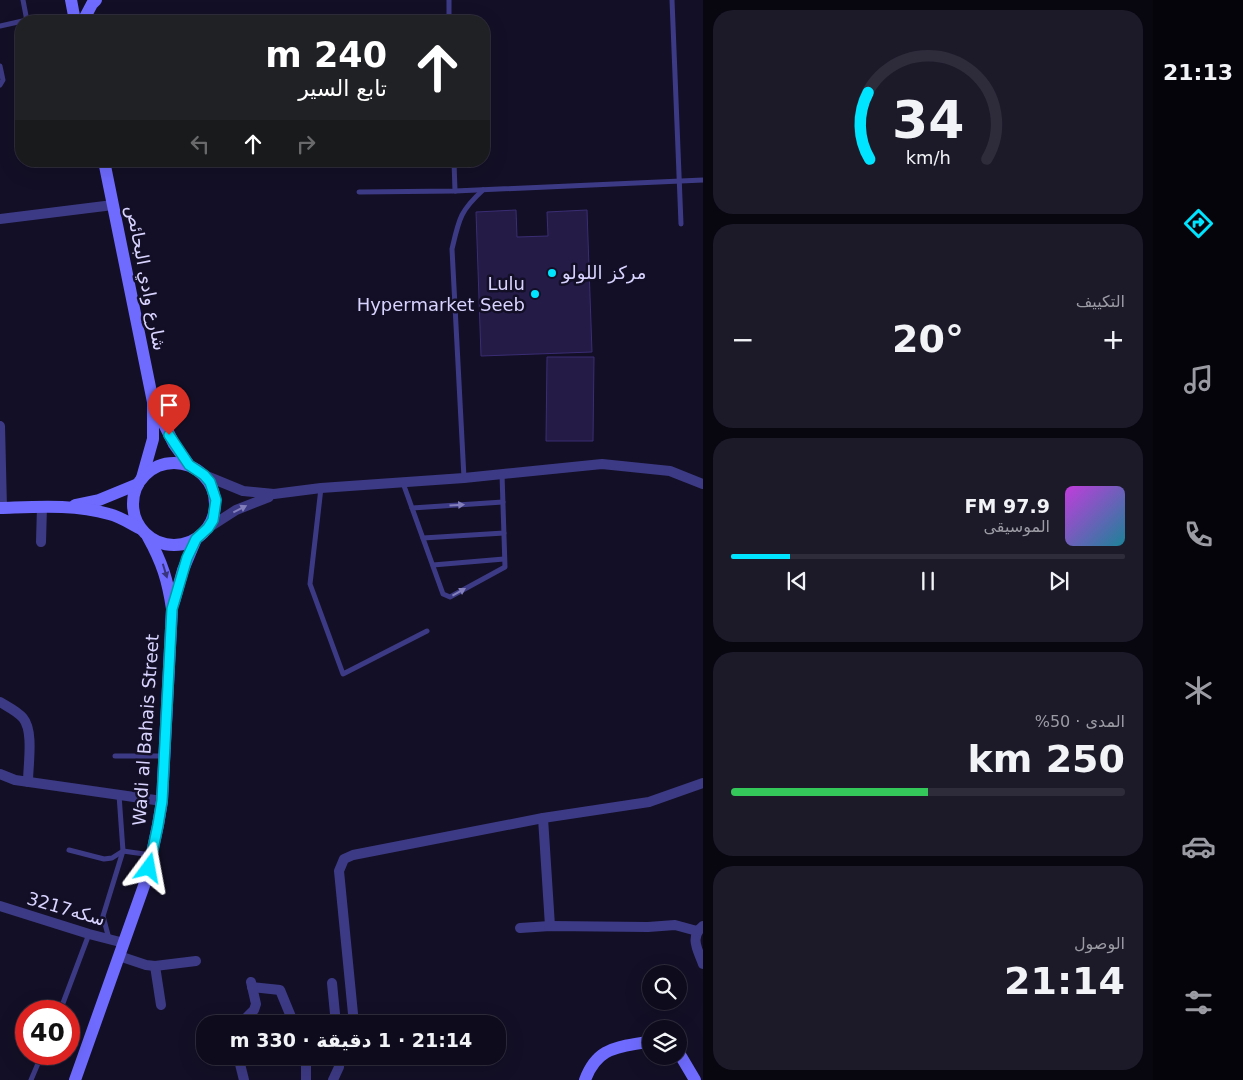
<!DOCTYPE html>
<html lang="ar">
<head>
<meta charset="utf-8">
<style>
	:root { --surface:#0e0b1c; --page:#1c1929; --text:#f1f3f6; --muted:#9b9ba3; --line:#2e2b3b; --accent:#00e5ff }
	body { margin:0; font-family:"DejaVu Sans",Cairo,sans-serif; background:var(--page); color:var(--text); direction:rtl; height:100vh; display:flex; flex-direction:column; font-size:19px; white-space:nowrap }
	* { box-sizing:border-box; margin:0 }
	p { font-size:16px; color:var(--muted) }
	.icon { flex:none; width:28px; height:28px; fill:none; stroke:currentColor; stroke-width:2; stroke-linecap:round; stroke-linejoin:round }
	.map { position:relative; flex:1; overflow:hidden; direction:ltr }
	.details { display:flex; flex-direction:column; gap:10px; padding:10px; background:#08060f; width:450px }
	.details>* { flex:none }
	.top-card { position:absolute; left:15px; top:15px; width:475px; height:152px; border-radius:20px; box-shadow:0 5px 20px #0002,0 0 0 1px var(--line); direction:rtl; background:#202124; color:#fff; overflow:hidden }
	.buttons { position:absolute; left:642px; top:965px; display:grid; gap:10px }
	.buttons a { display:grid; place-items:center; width:45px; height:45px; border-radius:50%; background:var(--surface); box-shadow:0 5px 20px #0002,0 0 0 1px var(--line); font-size:25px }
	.speed { position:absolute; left:15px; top:1000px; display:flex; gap:10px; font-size:25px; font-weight:700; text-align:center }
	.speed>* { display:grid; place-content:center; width:65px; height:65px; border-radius:50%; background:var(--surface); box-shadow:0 5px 20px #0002,0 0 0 1px var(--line); line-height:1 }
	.speed .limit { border:8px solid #d22; background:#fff; color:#111 }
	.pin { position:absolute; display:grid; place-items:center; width:42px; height:42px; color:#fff; margin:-51px -21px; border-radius:50% 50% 50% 0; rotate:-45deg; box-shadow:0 0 5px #0007 }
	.pin .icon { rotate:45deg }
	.me { position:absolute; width:55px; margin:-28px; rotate:13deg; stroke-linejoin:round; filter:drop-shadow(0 0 4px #0008) }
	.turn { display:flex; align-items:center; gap:18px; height:105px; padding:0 20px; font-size:22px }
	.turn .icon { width:65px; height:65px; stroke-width:2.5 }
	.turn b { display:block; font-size:35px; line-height:42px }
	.lanes { display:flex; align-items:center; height:48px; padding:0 20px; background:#0003; justify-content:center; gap:25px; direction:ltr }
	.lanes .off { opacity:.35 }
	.big { font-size:38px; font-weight:700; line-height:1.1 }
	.details .tile { flex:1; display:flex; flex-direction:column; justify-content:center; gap:8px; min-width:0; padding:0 18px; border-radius:20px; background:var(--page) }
	.details .dial { align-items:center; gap:0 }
	.dial svg { height:130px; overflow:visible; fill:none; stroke:var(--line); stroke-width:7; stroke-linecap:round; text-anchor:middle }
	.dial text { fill:var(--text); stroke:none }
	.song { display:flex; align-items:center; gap:15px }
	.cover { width:60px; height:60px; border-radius:8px; background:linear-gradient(135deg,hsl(290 70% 55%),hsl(190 70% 35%)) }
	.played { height:5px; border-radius:2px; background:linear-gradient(90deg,var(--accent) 15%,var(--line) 15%) }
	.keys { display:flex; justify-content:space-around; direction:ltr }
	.heat { display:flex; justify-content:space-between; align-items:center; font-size:28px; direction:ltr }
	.charge { height:8px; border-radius:4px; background:linear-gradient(90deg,#34c759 50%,var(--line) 0) }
	.trip { position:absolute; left:196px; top:1015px; width:310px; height:50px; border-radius:20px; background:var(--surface); box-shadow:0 5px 20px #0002,0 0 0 1px var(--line); font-weight:700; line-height:50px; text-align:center; direction:rtl }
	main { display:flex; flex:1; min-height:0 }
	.dock { display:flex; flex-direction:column; width:90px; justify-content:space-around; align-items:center; background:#06040b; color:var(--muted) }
	.dock .icon { width:35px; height:35px }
	.dock .on { color:var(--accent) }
	.dock b { font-size:22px; color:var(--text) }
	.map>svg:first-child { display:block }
</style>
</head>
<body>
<main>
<nav class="dock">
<b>21:13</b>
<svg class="icon on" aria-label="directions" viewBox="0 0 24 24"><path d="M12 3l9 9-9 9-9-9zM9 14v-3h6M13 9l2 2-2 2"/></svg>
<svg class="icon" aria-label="music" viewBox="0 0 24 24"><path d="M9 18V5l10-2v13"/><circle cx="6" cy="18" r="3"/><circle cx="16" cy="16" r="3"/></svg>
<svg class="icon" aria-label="phone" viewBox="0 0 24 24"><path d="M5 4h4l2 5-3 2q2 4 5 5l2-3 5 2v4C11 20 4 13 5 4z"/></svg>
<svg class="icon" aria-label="climate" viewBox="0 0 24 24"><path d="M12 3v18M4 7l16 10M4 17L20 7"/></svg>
<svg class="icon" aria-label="car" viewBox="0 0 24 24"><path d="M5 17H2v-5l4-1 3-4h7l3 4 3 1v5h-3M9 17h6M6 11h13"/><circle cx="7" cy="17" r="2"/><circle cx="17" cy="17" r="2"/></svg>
<svg class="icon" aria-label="filters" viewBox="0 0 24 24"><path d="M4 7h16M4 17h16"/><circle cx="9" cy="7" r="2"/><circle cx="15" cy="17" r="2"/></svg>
</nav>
<section class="details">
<div class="tile dial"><svg viewBox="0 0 100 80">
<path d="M14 69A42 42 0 1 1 86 69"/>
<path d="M14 69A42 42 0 0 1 13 28" stroke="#00e5ff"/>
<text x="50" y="56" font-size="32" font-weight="700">34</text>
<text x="50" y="72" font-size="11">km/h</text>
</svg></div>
<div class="tile"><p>التكييف</p>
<div class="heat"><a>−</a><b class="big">20°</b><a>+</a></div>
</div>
<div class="tile">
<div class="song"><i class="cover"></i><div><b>97.9 FM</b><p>الموسيقى</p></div></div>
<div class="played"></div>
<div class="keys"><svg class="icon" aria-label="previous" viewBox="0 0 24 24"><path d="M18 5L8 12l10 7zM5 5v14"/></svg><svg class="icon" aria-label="pause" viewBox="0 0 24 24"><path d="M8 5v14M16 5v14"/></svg><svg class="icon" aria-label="next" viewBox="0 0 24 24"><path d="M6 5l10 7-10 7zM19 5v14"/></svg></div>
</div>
<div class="tile"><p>المدى · 50%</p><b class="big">250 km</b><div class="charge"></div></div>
<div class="tile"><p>الوصول</p><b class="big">21:14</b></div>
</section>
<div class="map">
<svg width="703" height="1080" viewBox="0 0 703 1080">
	<rect width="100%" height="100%" fill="#130f26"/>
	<g fill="#241b47" stroke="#3b2d73">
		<polygon points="516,210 517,237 548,236 547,212 587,210 592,352 481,356 476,212"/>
		<polygon points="547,357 594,357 593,441 546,441"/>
	</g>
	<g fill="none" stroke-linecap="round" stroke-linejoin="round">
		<g stroke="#3d3a85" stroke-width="5">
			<polyline points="23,0 27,21"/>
			<polyline points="449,0 449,21"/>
			<polyline points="672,0 681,224"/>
			<polyline points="0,26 27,20"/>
			<polyline points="0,66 3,80 0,85"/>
			<polyline points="454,161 455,191"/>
			<polyline points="359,192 455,191 703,180"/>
			<path d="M464,478L452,249C459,219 460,211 483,190"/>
			<polyline points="403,483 443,594 450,597 505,567 502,474"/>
			<polyline points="321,488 310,584 343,674 427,631"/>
			<polyline points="412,508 503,502"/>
			<polyline points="423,538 504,533"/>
			<polyline points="433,565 504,559"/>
			<polyline points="115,756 163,756"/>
			<polyline points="69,850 104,859 112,858 123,851 151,855"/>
			<polyline points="109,939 103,916 123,851 119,795"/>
			<polyline points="60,1011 89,934"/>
			<polyline points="31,1080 42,1054"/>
		</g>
		<g stroke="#3d3a85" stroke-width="10">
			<polyline points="0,219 113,205"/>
			<polyline points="0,426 2,508"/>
			<polyline points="204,475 243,491 274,494 321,488 464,478 602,464 670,471 703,484"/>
			<polyline points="208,528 236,510 269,497"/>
			<polyline points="41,542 42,507"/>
			<path d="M0,702C8,707 17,711 23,718C34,731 28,765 28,782"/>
			<polyline points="0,774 15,780 162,801"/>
			<polyline points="543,818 550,926"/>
			<polyline points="0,906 89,934 124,943"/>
			<path d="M703,926C689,937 698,950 703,964"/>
			<polyline points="520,928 550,926 648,927 675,925 697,931"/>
			<polyline points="119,956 146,965 155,966 196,961"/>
			<polyline points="155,966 161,1005"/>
			<polyline points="332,983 336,1024"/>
			<polyline points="252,987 280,990 294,1024"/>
			<polyline points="240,1024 254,1010 256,1004 251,982"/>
			<polyline points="354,1024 339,871 344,859 353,855 543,818 649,802 703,783"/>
			<polyline points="238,1056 244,1080"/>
			<polyline points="306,1056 306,1080"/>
			<polyline points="333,1080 339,1067 340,1056"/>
		</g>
		<g stroke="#6f6bff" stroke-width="12">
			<polyline points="71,0 75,21"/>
			<polyline points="83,21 92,4 96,0"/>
			<polyline points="104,161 153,402 153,439 142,478"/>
			<polyline points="155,406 174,444 189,465"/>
			<circle cx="174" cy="504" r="41"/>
			<polyline points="75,505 99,500 138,484"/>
			<path d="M0,508C36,507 74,504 109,514C121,517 131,524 141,529"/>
			<polyline points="174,602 183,570 196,539"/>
			<polyline points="679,1053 695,1080"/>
			<path d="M75,1080L146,880L158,825L162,801L172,609C168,581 162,562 148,537"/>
			<path d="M585,1080C598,1045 619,1048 651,1041"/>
		</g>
	</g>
	<defs><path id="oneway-solid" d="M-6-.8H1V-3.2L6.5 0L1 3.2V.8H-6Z" transform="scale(1.25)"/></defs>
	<g fill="#837fbc">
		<use href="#oneway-solid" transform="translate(457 505) rotate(-4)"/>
		<use href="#oneway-solid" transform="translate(240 509) rotate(-27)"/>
		<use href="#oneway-solid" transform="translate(459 592) rotate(-29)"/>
	</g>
	<use fill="#38347d" href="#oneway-solid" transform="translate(165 571) rotate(73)"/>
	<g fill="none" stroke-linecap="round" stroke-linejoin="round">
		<defs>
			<polyline id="route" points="149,868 158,825 162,801 172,609 187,558 196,539 208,528 213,520 216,500 210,482 204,475 189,465 169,435"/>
		</defs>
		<use href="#route" stroke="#0095a6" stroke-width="12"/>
		<use href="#route" stroke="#00e5ff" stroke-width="9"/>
	</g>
	<g fill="#00e5ff" stroke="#130f26" stroke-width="2">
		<circle cx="552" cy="273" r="5"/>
		<circle cx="535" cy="294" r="5"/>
	</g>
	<g text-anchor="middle" stroke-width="5" stroke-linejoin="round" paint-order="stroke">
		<g font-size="18" fill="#d9d4ff" stroke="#130f26" text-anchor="start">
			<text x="562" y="279">مركز اللولو</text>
			<text x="525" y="290" text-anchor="end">Lulu<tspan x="525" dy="21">Hypermarket Seeb</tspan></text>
		</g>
		<g font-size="18" fill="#d9d4ff" stroke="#130f26">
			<text transform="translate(146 278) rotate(79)" y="6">شارع وادي البحائص</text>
			<text transform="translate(146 730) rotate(-86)" y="6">Wadi al Bahais Street</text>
			<text transform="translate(66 909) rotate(16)" y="6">سكه3217</text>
		</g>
	</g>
</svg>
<div class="buttons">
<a><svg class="icon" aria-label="search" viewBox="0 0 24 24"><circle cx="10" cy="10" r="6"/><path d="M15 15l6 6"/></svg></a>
<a><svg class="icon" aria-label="layers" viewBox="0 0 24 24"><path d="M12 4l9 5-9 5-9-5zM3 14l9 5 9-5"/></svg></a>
</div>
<div class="speed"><div class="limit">40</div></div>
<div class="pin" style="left:169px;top:435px;background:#d93025"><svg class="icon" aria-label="arrive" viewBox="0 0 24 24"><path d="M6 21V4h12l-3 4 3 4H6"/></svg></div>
<svg class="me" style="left:149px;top:868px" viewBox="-20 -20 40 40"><path d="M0-17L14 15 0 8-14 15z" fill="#00e5ff" stroke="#fff" stroke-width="4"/></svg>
<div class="trip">21:14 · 1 دقيقة · 330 m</div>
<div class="top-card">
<div class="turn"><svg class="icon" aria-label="ahead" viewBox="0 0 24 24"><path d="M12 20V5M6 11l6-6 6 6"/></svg><div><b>240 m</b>تابع السير</div></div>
<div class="lanes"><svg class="icon off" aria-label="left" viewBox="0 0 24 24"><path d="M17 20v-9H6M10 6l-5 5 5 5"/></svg><svg class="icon" aria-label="ahead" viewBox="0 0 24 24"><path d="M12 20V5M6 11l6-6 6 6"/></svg><svg class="icon off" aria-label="right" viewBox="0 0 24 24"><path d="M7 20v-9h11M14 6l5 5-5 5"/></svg></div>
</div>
</div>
</main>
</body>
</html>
